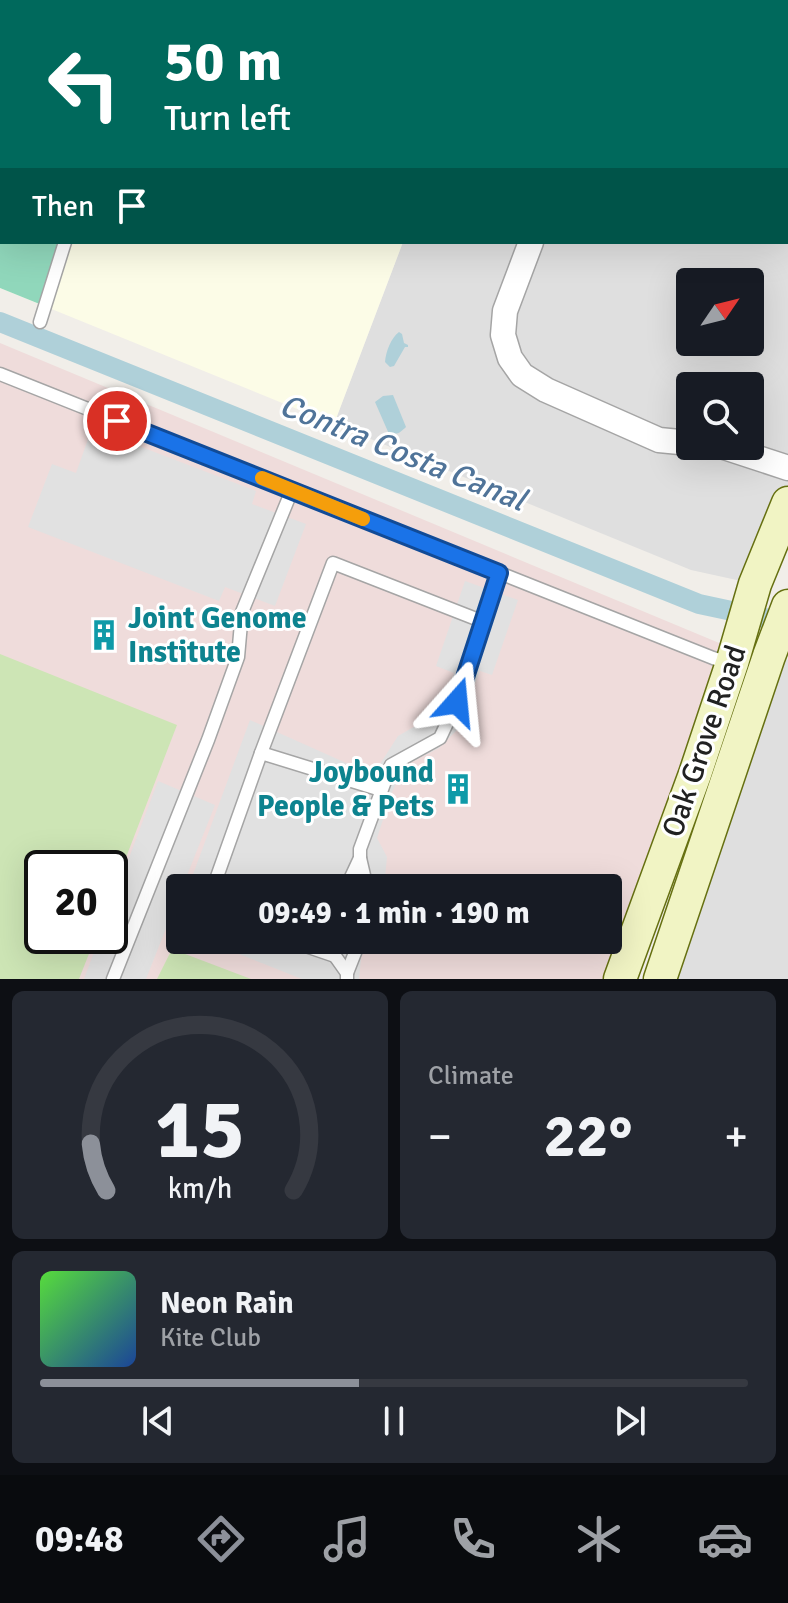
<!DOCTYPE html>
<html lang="en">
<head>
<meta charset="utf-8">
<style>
	:root { --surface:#171b24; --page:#242831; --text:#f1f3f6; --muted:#9ea1a6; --line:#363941; --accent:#8c9099 }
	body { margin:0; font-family:Signika,sans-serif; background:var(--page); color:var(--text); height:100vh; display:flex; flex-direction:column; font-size:30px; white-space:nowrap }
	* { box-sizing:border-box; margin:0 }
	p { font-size:26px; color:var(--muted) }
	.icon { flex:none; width:44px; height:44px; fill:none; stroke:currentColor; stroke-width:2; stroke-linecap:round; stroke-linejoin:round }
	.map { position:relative; height:979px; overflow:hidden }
	.drawer { display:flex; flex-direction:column; gap:12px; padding:12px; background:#0d0f14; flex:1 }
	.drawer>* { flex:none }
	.guide { position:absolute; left:0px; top:0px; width:788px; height:244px; box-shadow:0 8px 32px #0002; background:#00695c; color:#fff; overflow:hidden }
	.needle { width:52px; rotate:55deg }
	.buttons { position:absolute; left:676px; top:268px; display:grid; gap:16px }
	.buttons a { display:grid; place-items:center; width:88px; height:88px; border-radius:8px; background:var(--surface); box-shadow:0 8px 32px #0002; font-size:40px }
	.speed { position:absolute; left:24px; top:850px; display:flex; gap:16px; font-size:40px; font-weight:700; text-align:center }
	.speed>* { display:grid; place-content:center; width:104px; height:104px; border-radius:50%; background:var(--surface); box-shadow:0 8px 32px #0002; line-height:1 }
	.speed .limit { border:4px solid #111; border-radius:12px; background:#fff; color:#111 }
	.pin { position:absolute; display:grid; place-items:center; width:68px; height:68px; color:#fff; margin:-34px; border:4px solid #fff; border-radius:50%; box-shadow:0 2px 8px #0007 }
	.me { position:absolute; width:88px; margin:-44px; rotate:18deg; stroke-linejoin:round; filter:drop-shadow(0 0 6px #0008) }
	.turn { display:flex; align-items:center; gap:28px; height:168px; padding:0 32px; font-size:36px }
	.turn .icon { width:104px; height:104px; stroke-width:2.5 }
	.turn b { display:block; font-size:56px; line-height:68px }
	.then { display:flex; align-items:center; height:76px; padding:0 32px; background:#0003; gap:16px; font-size:30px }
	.big { font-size:60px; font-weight:800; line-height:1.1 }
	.drawer .tile { flex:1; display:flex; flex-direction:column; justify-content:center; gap:12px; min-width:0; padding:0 28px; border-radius:12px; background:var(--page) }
	.drawer .dial { align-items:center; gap:0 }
	.dial svg { height:208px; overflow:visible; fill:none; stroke:var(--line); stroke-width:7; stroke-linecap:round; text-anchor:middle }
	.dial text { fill:var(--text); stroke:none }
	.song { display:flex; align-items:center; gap:24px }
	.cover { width:96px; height:96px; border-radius:12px; background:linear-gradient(135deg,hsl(110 70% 55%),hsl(220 70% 35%)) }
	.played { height:8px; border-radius:4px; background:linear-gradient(90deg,var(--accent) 45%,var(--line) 45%) }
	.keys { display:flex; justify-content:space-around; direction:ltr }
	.heat { display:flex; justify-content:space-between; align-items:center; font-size:44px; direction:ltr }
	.drawer .tiles { flex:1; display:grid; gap:12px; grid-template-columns:1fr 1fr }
	.tile:last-child { grid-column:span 2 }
	.trip { position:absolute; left:166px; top:874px; width:456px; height:80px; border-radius:8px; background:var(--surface); box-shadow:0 8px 32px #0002; font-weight:800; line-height:80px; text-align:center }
	.tabs { display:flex; height:128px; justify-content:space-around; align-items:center; background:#090b0e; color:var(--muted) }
	.tabs .icon { width:56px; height:56px }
	.tabs .on { color:var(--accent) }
	.tabs b { font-size:36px; color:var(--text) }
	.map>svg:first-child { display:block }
</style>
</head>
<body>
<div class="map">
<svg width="788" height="979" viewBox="0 0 788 979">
	<rect width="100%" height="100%" fill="#f1eee9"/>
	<g fill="#dfdfdf" fill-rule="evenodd">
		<path d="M495,0H788V503L755,584L691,570L334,424L403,242H786V2H494ZM690,282H750V342H690ZM690,386H750V446H690Z"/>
		<polygon points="769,656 788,660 788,979 660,979"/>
	</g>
	<path fill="#efdcdb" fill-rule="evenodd" d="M0,343L736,650L618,979H0ZM42,868H110V936H42ZM180,888H608V940H180Z"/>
	<polygon fill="#fcfce7" points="0,0 494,0 494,2 2,2 2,242 403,242 334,424 0,288"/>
	<g fill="#cde5b5">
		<polygon points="0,654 177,725 110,899 110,868 42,868 42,936 96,936 79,979 0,979"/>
		<polygon points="172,949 251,979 157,979"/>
	</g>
	<g fill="#90d7bb">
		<polygon points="0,0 142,0 141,2 2,2 2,242 62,242 42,305 0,288"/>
		<polygon points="262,0 412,0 411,2 261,2"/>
	</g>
	<g fill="#e1e1e1">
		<polygon points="92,428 256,491 252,504 306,524 275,606 225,587 219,601 28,527 52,464 76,473"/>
		<polygon points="465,581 518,600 492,675 480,671 457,730 439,748 406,765 392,792 377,838 387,857 384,888 188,888 250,720 373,775 398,736 440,712 454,673 436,666"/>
		<polygon points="158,781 215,805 182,888 180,888 180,893 146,979 84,979 100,936 110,936 110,908"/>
		<polygon points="204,940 363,940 359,979 302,979"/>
	</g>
	<g fill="#afd0d9">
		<path d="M399,332L402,334L404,343L408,345V347H405L394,366L390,367L385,362C386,351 391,338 399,332Z"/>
		<polygon points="690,335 690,342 709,342 707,351 701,352 692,348 686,350 681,349 678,345 679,340"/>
		<path d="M393,395L406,427C397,435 400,433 389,434L375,402L383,396Z"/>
	</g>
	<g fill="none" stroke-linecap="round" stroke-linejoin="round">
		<polyline stroke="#afd0d9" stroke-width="20" points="0,322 699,604 788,623"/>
		<defs>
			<g id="lane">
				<polyline points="144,2 144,0"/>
				<polyline points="40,322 65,242"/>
				<polyline points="0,374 713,658 729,663"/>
				<polyline points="261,753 333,563 484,622"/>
				<polyline points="360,858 367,888"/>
				<polyline points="213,888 261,753 381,790"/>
				<polyline points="346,888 360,858 360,849 391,765 440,738 457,702 499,573"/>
				<polyline points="288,940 335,956"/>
				<polyline points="329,940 335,956 347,973 347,979"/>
				<polyline points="347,973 360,940"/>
				<polyline points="113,979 208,740 238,657 242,612 292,490"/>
			</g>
			<g id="street">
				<polyline points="617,2 617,0"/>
				<polyline points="531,242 505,311 503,335 510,358 522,375 546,390 659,440 690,443"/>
				<polyline points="721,446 788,468"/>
			</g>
			<g id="secondary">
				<polyline points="620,979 695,774 732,663 755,584 788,503"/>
				<polyline points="660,979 769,656 788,606"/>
			</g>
		</defs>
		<use href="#lane" stroke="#a5a5a5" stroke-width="15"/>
		<use href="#street" stroke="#a5a5a5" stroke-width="27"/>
		<use href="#secondary" stroke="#667011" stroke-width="35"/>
		<use href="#lane" stroke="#fff" stroke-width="12"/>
		<use href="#street" stroke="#fff" stroke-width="24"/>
		<use href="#secondary" stroke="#f1f4c4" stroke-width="32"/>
	</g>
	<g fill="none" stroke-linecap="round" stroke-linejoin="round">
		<defs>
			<polyline id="route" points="117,421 499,573 457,702"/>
		</defs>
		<use href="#route" stroke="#114b97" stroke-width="20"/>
		<use href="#route" stroke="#1a73e8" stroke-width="14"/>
		<polyline stroke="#f59e0b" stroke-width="14" points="262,478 363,519"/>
	</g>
	<defs>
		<symbol id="building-bare" viewBox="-9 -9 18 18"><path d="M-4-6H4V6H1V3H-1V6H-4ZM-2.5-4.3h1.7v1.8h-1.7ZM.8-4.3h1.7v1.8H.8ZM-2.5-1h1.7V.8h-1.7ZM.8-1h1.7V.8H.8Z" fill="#0f9aa8" stroke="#fff" stroke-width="2.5" paint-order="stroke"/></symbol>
	</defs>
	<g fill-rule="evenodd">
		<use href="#building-bare" x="82" y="613" width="44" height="44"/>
		<use href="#building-bare" x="436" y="767" width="44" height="44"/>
	</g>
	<g text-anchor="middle" stroke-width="6" stroke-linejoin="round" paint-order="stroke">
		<g font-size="30" font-weight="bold" fill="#0d838f" stroke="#fff" text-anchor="start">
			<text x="128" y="628">Joint Genome<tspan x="128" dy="34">Institute</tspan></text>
			<text x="434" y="782" text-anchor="end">Joybound<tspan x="434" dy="34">People &amp; Pets</tspan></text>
		</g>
		<g font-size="30" fill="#212121" stroke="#fff">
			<text transform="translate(704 741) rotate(-71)" y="10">Oak Grove Road</text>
		</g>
		<g font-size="32" font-style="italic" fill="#507499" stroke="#fff">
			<text transform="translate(403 452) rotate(22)" y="11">Contra Costa Canal</text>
		</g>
	</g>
</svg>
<div class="buttons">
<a><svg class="needle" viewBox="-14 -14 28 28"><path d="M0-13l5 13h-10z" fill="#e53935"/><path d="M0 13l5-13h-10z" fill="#9ea1a6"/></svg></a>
<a><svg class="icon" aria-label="search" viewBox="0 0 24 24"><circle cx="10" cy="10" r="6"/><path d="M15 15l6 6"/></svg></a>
</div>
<div class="speed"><div class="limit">20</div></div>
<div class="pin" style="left:117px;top:421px;background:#d93025"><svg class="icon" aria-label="arrive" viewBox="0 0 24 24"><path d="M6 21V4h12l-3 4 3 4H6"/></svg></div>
<svg class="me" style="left:457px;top:702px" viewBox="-20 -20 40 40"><path d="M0-17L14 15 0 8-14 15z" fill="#1a73e8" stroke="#fff" stroke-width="4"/></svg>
<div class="trip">09:49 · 1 min · 190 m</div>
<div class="guide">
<div class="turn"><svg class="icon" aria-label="left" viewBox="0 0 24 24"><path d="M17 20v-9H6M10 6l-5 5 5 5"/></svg><div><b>50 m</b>Turn left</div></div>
<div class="then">Then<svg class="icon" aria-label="arrive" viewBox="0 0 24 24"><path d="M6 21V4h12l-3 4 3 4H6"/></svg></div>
</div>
</div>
<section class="drawer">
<div class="tiles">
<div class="tile dial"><svg viewBox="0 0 100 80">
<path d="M14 69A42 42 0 1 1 86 69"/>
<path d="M14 69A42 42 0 0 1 8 51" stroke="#8c9099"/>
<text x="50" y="56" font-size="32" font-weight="700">15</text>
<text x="50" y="72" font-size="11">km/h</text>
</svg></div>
<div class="tile"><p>Climate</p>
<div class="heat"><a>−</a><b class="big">22°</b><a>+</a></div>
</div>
<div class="tile">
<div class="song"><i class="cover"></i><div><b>Neon Rain</b><p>Kite Club</p></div></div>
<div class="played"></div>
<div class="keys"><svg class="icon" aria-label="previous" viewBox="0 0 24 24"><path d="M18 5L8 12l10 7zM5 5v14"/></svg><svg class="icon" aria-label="pause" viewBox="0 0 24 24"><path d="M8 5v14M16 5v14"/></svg><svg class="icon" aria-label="next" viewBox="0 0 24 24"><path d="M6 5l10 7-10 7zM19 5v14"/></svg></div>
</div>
</div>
</section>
<nav class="tabs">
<b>09:48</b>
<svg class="icon on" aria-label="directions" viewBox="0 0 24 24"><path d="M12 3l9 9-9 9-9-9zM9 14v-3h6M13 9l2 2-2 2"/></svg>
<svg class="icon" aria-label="music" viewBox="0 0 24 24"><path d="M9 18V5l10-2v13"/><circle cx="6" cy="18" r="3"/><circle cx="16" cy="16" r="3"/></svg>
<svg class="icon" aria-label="phone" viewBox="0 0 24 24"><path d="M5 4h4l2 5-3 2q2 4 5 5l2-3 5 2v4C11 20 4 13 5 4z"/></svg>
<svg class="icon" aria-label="climate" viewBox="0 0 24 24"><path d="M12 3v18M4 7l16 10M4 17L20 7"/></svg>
<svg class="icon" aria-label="car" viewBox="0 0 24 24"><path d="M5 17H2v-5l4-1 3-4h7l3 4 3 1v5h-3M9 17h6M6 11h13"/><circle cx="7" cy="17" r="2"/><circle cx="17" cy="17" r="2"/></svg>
</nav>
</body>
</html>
